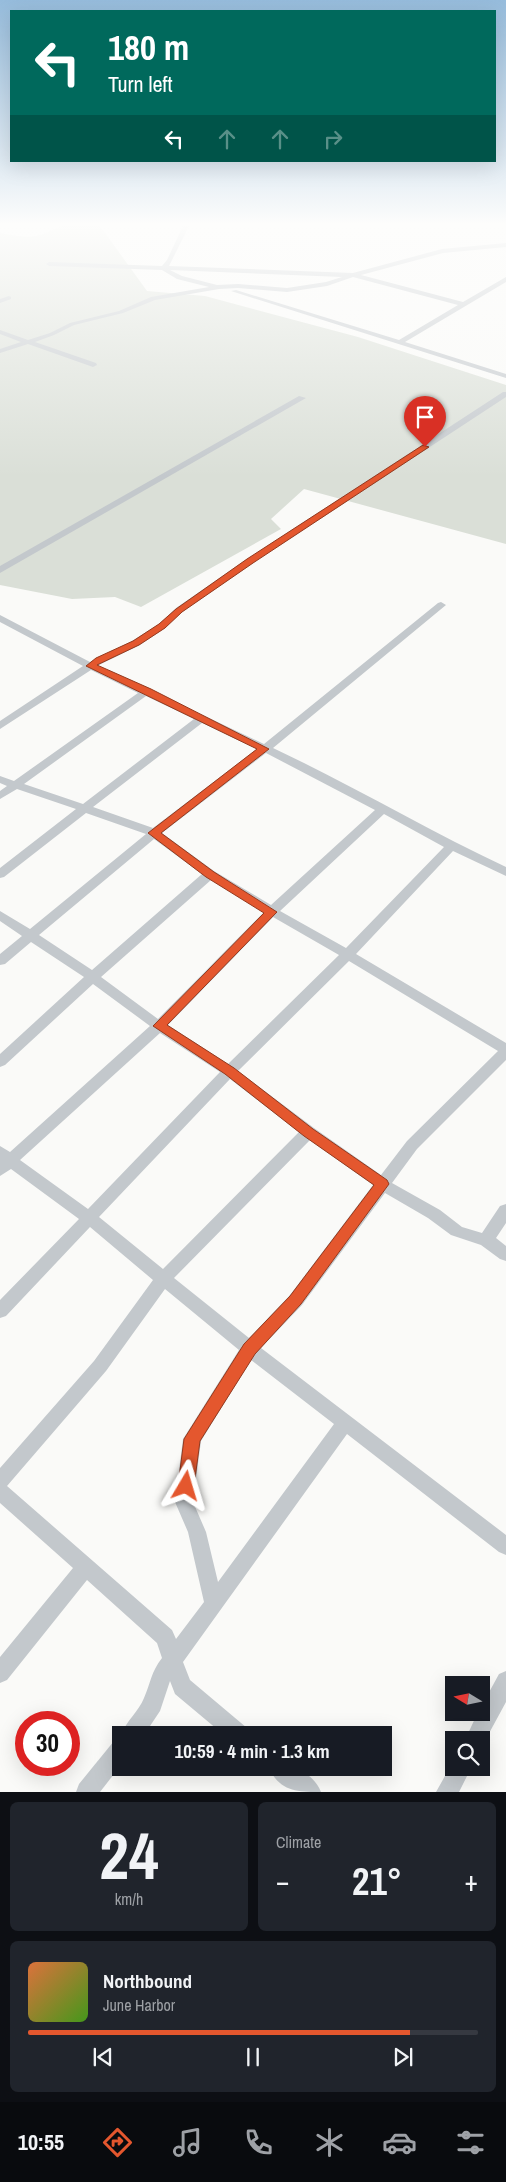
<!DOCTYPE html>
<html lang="en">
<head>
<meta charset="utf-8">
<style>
	:root { --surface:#171b24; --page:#20242c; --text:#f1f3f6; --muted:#9ea1a6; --line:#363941; --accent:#e4572e }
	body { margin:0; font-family:"Archivo Narrow",sans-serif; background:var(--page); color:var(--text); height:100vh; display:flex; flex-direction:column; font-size:19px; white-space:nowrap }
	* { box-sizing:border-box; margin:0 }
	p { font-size:16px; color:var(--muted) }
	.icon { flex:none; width:28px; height:28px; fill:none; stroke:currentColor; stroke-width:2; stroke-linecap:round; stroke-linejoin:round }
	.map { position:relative; height:1792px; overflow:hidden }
	.drawer { display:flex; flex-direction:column; gap:10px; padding:10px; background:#0d0f14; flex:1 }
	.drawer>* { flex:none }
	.banner { position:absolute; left:10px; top:10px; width:486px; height:152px; border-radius:0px; box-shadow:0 5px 20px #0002; background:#00695c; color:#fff; overflow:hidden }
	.needle { width:32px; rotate:280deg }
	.controls { position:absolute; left:445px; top:1676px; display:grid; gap:10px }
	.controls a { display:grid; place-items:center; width:45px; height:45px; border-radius:0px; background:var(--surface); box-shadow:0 5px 20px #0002; font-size:25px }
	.speed { position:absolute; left:15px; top:1711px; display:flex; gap:10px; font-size:25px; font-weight:700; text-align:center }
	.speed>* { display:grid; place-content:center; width:65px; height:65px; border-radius:50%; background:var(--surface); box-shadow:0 5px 20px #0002; line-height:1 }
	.speed .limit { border:8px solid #d22; background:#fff; color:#111 }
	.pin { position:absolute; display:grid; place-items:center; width:42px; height:42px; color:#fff; margin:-51px -21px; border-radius:50% 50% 50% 0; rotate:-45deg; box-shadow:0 0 5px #0007 }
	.pin .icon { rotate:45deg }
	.me { position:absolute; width:55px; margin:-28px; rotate:7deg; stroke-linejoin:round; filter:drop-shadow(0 0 4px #0008) }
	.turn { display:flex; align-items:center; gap:18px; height:105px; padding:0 15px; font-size:22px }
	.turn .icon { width:65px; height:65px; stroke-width:2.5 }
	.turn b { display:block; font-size:35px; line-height:42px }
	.lanes { display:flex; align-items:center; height:48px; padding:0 15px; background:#0003; justify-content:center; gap:25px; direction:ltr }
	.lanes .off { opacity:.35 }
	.big { font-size:38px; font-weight:800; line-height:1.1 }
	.drawer .tile { flex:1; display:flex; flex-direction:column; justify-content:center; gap:8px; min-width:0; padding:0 18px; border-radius:8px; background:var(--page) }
	.drawer .dial { align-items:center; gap:0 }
	.dial b { font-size:65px; line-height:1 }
	.song { display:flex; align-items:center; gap:15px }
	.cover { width:60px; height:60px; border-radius:8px; background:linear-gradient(135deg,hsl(20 70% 55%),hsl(100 70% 35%)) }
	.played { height:5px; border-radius:2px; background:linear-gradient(90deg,var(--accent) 85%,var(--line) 85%) }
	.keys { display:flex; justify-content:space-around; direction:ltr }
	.heat { display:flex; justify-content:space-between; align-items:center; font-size:28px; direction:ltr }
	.drawer .tiles { flex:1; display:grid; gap:10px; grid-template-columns:1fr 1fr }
	.tile:last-child { grid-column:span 2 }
	.trip { position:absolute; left:112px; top:1726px; width:280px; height:50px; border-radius:0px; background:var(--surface); box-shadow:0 5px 20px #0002; font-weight:800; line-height:50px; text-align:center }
	.tabs { display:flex; height:80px; justify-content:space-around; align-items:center; background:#090b0e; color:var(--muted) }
	.tabs .icon { width:35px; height:35px }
	.tabs .current { color:var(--accent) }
	.tabs b { font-size:22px; color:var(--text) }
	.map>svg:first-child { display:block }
</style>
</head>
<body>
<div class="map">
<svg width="506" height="1792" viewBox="0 0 506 1792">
	<rect width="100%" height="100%" fill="#fafaf8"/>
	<path fill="#dadfd7" d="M62,226H100L147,291L205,296L358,337L506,385V544L304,489L271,519L281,529L141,607L115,597L72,599L0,585V233C12,235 24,238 36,236C44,235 54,228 62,226Z"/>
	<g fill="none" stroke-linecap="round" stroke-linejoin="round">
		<g fill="#c3c8cc" fill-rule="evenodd">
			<path d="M183,226H189L169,266L353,273L442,249L506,243V247L443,253L361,275L463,302L506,277V282L405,342L506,374V378L231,291L236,290L399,340L458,305L353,277L327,286L287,292L238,288L219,289L155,300L123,313L74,325L54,335L35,342L96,363L97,365L93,367L28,344L0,353V349L21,342L0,334V330L28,340L50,333L70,323L119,311L151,297L209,287L177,279L162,270L49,266L46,264L49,262L162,266L167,260ZM170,270L342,277L326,282L287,288L238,284L217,285L182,276Z"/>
			<polygon points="9,296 11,297 11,299 0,303 0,299"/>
			<path d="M503,392H506V397L253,563L182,612L165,628L140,645L97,666L151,689L152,691L264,744L438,603L441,602L446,605L273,748C352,785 427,830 506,867V876L453,851L356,954L506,1043V1060L417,1149L392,1183L440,1210L462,1227L482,1233L500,1206L506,1204V1223L496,1238L506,1246V1261L500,1259L481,1245L451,1235L428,1218L385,1193L302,1305L261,1348L506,1535V1555L499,1552L347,1434L183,1662L190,1680L247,1728L250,1735H224L175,1694L170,1681L160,1711L144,1735H121V1737V1735C126,1721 139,1711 144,1698C151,1682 151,1672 162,1658L157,1643L87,1580L7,1680L0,1683V1657L73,1568L0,1503V1468L94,1361L153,1280L90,1227L6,1316L0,1318V1300L79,1219L11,1169L0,1176V1146L10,1152L150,1026L93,984L5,1065L0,1067V1054L84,977L31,942L5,964L0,965V954L22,936L0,921V911L30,929L146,834L86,813L4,877L0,878V868L76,809L17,789L0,799V791L7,786L0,783V776L14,781L138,693L91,670L0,729V721L83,666L0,622V615L90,662L132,641L159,624L176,608L247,559ZM146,696L194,719L83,804L24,784ZM202,723L257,749L153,828L93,807ZM266,753L375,810L271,905L214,871L162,833ZM384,814L444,847L346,948L280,911ZM154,839L202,874L92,970L39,935ZM211,880L264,912L158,1019L101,977ZM273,917L339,955L228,1064L168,1025ZM349,961L498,1051L407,1141L381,1175L314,1128L238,1071ZM160,1033L220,1072L88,1209L20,1160ZM230,1079L299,1132L163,1269L99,1217ZM310,1140L373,1185L290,1295L249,1338L174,1278ZM165,1289L239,1350L183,1439L175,1502L188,1532L204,1602L176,1639L172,1630L7,1486L106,1371ZM251,1360L334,1424L218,1582L206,1532L193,1502L201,1441Z"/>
			<polygon points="299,396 306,398 0,573 0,566"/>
			<polygon points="506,1671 506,1702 481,1748 481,1740 465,1740 478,1712 481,1712 481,1707 499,1674"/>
			<polygon points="121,1738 121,1765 100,1792 76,1792 79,1784 114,1741"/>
			<polygon points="454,1760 454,1768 471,1768 459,1792 436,1792"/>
			<path d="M269,1768C290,1765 312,1770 321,1792C298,1792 280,1792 269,1768Z"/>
		</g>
	</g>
	<linearGradient id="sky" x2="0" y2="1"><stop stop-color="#96bcdc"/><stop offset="0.47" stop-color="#fdfdfc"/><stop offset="1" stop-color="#fdfdfc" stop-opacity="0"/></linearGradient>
	<rect width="506" height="477" fill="url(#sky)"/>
	<polygon fill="#e4572e" stroke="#94391e" points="423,445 429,447 253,563 182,612 165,628 139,645 97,665 151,689 269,749 161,833 214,872 277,912 167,1025 234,1068 313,1129 387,1180 389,1184 301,1304 255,1354 200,1441 194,1486 192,1491 186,1494 180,1491 178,1486 184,1439 244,1344 290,1296 374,1185 304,1136 225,1074 153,1026 264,913 206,877 148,833 257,749 86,666 96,658 133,641 159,624 176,609 247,559"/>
</svg>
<div class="controls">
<a><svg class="needle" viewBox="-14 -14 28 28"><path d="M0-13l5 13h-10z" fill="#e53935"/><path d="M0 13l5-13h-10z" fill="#9ea1a6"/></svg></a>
<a><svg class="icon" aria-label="search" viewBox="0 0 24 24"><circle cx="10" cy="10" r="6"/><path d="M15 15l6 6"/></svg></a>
</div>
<div class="speed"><div class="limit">30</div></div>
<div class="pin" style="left:425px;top:447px;background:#d93025"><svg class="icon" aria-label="arrive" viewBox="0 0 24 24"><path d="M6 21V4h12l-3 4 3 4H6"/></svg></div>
<svg class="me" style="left:186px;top:1486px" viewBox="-20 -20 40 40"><path d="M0-17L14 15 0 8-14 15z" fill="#e4572e" stroke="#fff" stroke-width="4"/></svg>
<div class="trip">10:59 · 4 min · 1.3 km</div>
<div class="banner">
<div class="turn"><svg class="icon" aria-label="left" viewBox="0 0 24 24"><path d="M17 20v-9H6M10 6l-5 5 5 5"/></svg><div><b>180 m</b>Turn left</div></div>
<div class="lanes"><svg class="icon" aria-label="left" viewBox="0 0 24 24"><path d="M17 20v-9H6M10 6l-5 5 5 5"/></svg><svg class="icon off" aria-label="ahead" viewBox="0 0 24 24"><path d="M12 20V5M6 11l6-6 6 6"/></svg><svg class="icon off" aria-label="ahead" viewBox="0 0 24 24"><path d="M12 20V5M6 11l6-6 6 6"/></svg><svg class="icon off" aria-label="right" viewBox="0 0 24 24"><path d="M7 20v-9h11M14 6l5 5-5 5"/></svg></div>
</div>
</div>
<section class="drawer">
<div class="tiles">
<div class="tile dial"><b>24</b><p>km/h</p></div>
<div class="tile"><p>Climate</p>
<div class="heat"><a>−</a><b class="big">21°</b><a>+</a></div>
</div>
<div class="tile">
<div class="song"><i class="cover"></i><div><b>Northbound</b><p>June Harbor</p></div></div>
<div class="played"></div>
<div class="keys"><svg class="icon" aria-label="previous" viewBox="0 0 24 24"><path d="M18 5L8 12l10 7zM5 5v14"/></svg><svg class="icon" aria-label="pause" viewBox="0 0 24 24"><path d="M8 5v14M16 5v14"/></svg><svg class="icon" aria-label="next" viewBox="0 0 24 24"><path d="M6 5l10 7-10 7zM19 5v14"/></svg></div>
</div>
</div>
</section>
<nav class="tabs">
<b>10:55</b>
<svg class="icon current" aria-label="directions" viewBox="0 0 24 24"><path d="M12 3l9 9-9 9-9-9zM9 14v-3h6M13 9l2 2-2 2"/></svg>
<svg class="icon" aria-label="music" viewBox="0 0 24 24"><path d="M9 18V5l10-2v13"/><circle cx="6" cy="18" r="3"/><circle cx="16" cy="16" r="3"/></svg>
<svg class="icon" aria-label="phone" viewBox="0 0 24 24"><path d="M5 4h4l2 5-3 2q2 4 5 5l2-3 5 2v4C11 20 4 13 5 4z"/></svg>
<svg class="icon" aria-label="climate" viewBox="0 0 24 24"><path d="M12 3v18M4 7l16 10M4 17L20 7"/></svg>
<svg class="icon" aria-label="car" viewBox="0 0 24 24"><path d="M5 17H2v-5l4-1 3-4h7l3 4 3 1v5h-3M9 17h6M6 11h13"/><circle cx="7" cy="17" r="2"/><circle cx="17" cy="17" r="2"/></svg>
<svg class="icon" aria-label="filters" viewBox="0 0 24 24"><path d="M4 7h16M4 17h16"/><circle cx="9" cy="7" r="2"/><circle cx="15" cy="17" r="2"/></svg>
</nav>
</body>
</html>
